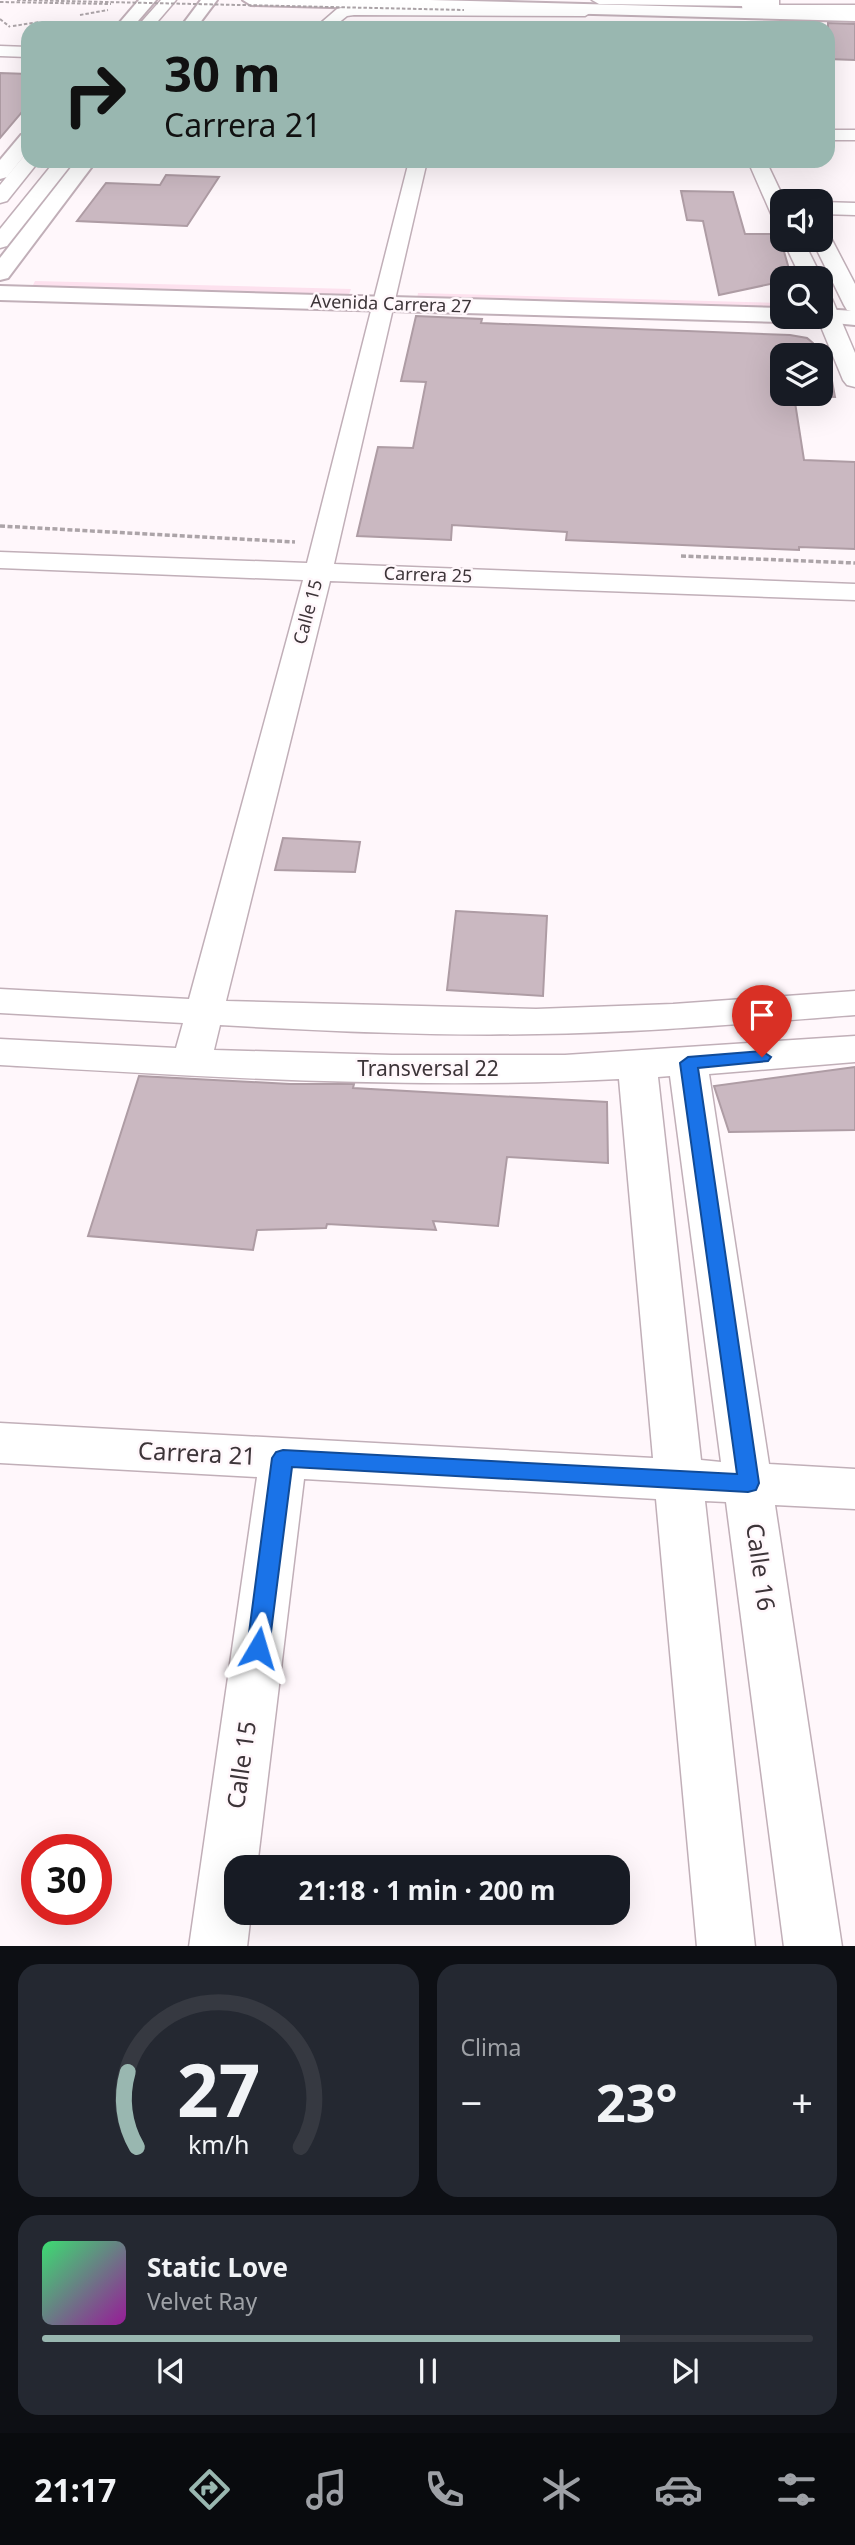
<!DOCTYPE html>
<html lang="es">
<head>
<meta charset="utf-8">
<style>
	:root { --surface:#171b24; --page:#242831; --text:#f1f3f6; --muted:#9ea1a6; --line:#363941; --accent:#99b7b0 }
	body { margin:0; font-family:"Noto Sans",sans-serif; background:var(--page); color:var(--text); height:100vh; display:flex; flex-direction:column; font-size:26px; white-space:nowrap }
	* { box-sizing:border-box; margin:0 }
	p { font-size:23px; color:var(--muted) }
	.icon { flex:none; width:38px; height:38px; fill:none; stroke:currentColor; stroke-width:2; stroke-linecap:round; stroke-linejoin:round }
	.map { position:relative; height:1946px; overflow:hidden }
	.side { display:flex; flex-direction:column; gap:18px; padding:18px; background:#0d0f14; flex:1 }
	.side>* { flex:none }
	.top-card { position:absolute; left:21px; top:21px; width:814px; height:147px; border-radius:21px; box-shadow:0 7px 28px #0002; background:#99b7b0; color:#111; overflow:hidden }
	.fabs { position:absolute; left:770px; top:189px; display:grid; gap:14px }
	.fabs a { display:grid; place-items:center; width:63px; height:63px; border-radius:14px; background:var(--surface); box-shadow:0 7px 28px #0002; font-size:35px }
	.speed { position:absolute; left:21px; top:1834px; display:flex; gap:14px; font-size:35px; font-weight:700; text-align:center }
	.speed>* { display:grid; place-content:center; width:91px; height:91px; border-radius:50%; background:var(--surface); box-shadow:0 7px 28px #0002; line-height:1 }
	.speed .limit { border:10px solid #d22; background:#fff; color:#111 }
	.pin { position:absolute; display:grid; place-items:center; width:60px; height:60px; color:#fff; margin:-72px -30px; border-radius:50% 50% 50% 0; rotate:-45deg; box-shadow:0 0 7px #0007 }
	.pin .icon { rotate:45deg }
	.me { position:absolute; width:77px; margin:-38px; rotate:7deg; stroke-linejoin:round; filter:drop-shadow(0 0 5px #0008) }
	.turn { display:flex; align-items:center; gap:24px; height:147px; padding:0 28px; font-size:32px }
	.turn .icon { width:91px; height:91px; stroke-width:2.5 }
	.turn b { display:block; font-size:49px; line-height:60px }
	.big { font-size:52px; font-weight:700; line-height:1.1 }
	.side .card { flex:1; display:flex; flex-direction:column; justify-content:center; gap:10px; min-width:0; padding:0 24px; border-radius:21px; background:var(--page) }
	.side .dial { align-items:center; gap:0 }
	.dial svg { height:182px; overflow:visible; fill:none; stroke:var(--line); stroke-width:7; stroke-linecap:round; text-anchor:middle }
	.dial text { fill:var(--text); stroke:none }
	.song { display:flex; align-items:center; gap:21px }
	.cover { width:84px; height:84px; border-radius:10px; background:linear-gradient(135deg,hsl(140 70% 55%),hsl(300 70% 35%)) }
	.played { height:7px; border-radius:4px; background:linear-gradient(90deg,var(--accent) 75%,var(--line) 75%) }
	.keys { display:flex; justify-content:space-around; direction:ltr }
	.heat { display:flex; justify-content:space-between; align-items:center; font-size:38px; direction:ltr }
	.side .tiles { flex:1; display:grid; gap:18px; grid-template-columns:1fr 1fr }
	.card:last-child { grid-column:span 2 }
	.trip { position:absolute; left:224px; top:1855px; width:406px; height:70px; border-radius:21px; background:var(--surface); box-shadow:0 7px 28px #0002; font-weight:700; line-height:70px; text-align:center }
	.menu { display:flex; height:112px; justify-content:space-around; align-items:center; background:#090b0e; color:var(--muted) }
	.menu .icon { width:49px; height:49px }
	.menu .on { color:var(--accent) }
	.menu b { font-size:32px; color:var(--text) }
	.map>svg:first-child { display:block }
</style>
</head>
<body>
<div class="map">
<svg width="855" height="1947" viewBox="0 0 855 1947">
	<rect width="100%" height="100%" fill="#fff7fb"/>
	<g fill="#fde1ee">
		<polygon points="35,281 351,289 348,297 31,289"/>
		<polygon points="418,293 782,303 782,310 417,300"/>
	</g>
	<g fill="#cab8c1" stroke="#ae9ca4" stroke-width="2">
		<polygon points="828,23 855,24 855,60 828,59"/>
		<polygon points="0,73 28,74 28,105 0,138"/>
		<polygon points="166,175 219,177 187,226 77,221 106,183 160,185"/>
		<polygon points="681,191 733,192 745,234 779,234 791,276 775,283 719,295 703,221 687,220"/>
		<polygon points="416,316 482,319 481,323 790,335 807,338 813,343 815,355 782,355 782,394 821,394 821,370 830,370 835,397 794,396 804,460 855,462 855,549 799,547 799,550 566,540 567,532 452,525 451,540 357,536 378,447 413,448 426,382 401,381"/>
		<polygon points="283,838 360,842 355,872 275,870"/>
		<polygon points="456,911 547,916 543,996 447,990"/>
		<polygon points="855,1067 855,1130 729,1132 714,1086"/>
		<polygon points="139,1076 290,1084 354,1084 353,1088 607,1102 608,1163 507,1157 498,1226 433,1221 436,1230 327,1224 326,1228 257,1230 253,1250 88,1236"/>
	</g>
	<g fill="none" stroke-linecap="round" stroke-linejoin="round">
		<defs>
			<g id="minor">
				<polygon points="161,0 176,0 152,28 136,28"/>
				<polygon points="592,0 779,0 779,5 855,5 855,15 748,14 743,12 742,6 599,4"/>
				<polygon points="354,5 585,6 593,11 585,16 354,15 347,16 332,28 315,28 337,9"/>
				<polygon points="0,46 28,47 28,57 0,56"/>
				<rect x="828" y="130" width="27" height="10"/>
				<polygon points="28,156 28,161 39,161 7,201 0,203 0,185 23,157"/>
				<polygon points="55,161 74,161 7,246 0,248 0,229"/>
				<path d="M409,161H427L334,564L855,584V600L330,581L226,1001L536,1009L673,1004L855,991V1015C749,1023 644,1033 538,1034C432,1036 326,1031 220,1025L214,1050L392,1055H565L855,1036V1062L709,1074L769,1464L855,1469V1509L775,1505L842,1947H784L726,1502L705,1501L755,1947H697L656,1499L304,1479L257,1867H236V1913H251L247,1947H189L257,1477L0,1463V1423L653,1458L619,1079C413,1090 206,1077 0,1065V1039L176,1048L183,1023L0,1013V989L189,999L303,580L0,568V552L307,563ZM670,1076L721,1462L701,1460L658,1077Z"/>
				<polygon points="748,161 766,161 785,201 782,201 782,222 775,220 772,216"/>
				<polygon points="821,202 855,203 855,215 821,214"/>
				<polygon points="821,232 828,234 831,238 855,284 855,312 847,310 844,305 812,240 821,240"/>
				<polygon points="783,240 803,240 822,278 821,279 801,278"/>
				<polygon points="821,292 829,294 832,299 855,353 855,387 847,385 843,380 817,317 821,317"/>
			</g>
			<g id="major">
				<polygon points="139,0 156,0 132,28 115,28"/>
				<polygon points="201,0 217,0 196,28 180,28"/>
				<polygon points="28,133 28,151 7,177 0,179 0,160 21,135"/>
				<polygon points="76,161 96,161 8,278 0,280 0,258"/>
				<polygon points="0,286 782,308 782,317 792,317 782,322 0,300"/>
				<polygon points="821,309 855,311 855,325 813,321 810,317 821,317"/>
			</g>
			<polygon id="highway" points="243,0 430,0 855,11 855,21 251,5"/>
		</defs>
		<use href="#minor" stroke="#c1afb8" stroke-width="3"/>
		<use href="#major" stroke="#c1afb8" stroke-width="4"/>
		<use href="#highway" stroke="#c1afb8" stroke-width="4"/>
		<g stroke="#aca4a8" stroke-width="2" stroke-dasharray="3.5 2" stroke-linecap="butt">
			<polyline points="0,2 111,4"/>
			<polyline points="80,15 108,10"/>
			<polyline points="0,19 10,27"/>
			<polyline points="13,26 39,22"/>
		</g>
		<g stroke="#aca4a8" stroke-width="3.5" stroke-dasharray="5 2.5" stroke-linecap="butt">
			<polyline points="0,526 295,542"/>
			<polyline points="681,556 855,563"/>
		</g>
		<use href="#minor" fill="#fff" fill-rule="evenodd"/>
		<use href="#major" fill="#fff" fill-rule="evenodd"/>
		<use href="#highway" fill="#fff" fill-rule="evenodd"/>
		<polyline stroke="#aca4a8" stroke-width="2" stroke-dasharray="3.5 2" stroke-linecap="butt" points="17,0 464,10"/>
	</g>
	<polygon fill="#1a73e8" stroke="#114b97" stroke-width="2" points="762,1051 771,1057 768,1061 698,1068 759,1483 756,1490 748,1492 292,1467 269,1648 266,1655 258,1658 250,1655 247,1648 272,1458 276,1452 283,1450 737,1474 680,1063 688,1057"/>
	<g text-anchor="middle" stroke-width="5" stroke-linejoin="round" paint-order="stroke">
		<g font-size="18" fill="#3c3438" stroke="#fff7fb">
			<text transform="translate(391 304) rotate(2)" y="6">Avenida Carrera 27</text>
			<text transform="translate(428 575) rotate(2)" y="6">Carrera 25</text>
			<text transform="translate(308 612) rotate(-75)" y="6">Calle 15</text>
		</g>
		<g font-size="21" fill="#3c3438" stroke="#fff7fb">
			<text x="428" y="1076">Transversal 22</text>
		</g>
		<g font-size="24" fill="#3c3438" stroke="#fff7fb">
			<text transform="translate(197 1454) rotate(3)" y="8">Carrera 21</text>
			<text transform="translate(760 1567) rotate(82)" y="8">Calle 16</text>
			<text transform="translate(242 1765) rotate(-82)" y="8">Calle 15</text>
		</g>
	</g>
</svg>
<div class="fabs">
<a><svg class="icon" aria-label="sound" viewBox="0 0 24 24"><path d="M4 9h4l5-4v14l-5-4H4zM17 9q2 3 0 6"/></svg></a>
<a><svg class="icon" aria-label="search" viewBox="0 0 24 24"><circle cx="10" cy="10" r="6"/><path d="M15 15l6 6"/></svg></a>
<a><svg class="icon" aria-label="layers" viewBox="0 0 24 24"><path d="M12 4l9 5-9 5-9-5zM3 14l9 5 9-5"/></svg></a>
</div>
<div class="speed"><div class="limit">30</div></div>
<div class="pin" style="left:762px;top:1057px;background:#d93025"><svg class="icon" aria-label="arrive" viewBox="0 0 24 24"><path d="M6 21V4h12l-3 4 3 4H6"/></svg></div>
<svg class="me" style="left:258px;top:1648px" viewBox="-20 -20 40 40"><path d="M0-17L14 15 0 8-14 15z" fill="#1a73e8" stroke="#fff" stroke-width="4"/></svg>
<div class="trip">21:18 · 1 min · 200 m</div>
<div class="top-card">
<div class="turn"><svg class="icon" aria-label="right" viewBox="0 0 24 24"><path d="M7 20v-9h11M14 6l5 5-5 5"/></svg><div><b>30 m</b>Carrera 21</div></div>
</div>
</div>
<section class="side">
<div class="tiles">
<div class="card dial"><svg viewBox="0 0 100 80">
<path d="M14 69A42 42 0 1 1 86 69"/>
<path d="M14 69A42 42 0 0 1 10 36" stroke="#99b7b0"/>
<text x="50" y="56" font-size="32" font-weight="700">27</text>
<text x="50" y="72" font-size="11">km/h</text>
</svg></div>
<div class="card"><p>Clima</p>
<div class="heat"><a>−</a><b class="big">23°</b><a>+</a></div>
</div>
<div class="card">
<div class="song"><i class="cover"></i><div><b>Static Love</b><p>Velvet Ray</p></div></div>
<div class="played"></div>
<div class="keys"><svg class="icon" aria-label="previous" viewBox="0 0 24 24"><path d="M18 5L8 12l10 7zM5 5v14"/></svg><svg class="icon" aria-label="pause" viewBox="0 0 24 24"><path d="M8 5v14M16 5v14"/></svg><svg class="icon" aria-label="next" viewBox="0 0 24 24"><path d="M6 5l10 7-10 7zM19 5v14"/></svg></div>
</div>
</div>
</section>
<nav class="menu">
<b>21:17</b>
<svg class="icon on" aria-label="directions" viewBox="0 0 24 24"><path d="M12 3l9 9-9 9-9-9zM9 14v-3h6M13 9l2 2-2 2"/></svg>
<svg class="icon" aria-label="music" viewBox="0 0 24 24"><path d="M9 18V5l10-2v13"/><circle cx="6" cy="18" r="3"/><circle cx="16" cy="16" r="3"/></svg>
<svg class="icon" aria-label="phone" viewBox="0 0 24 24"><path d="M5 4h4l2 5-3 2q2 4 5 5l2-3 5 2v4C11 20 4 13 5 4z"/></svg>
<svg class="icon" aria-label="climate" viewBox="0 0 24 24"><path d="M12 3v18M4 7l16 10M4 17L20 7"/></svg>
<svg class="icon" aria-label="car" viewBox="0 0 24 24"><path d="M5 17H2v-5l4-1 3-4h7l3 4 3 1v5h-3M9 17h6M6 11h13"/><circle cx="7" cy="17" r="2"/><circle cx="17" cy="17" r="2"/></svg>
<svg class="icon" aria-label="filters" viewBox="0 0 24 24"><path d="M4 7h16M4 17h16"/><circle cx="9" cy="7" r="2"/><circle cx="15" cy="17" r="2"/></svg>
</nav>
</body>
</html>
